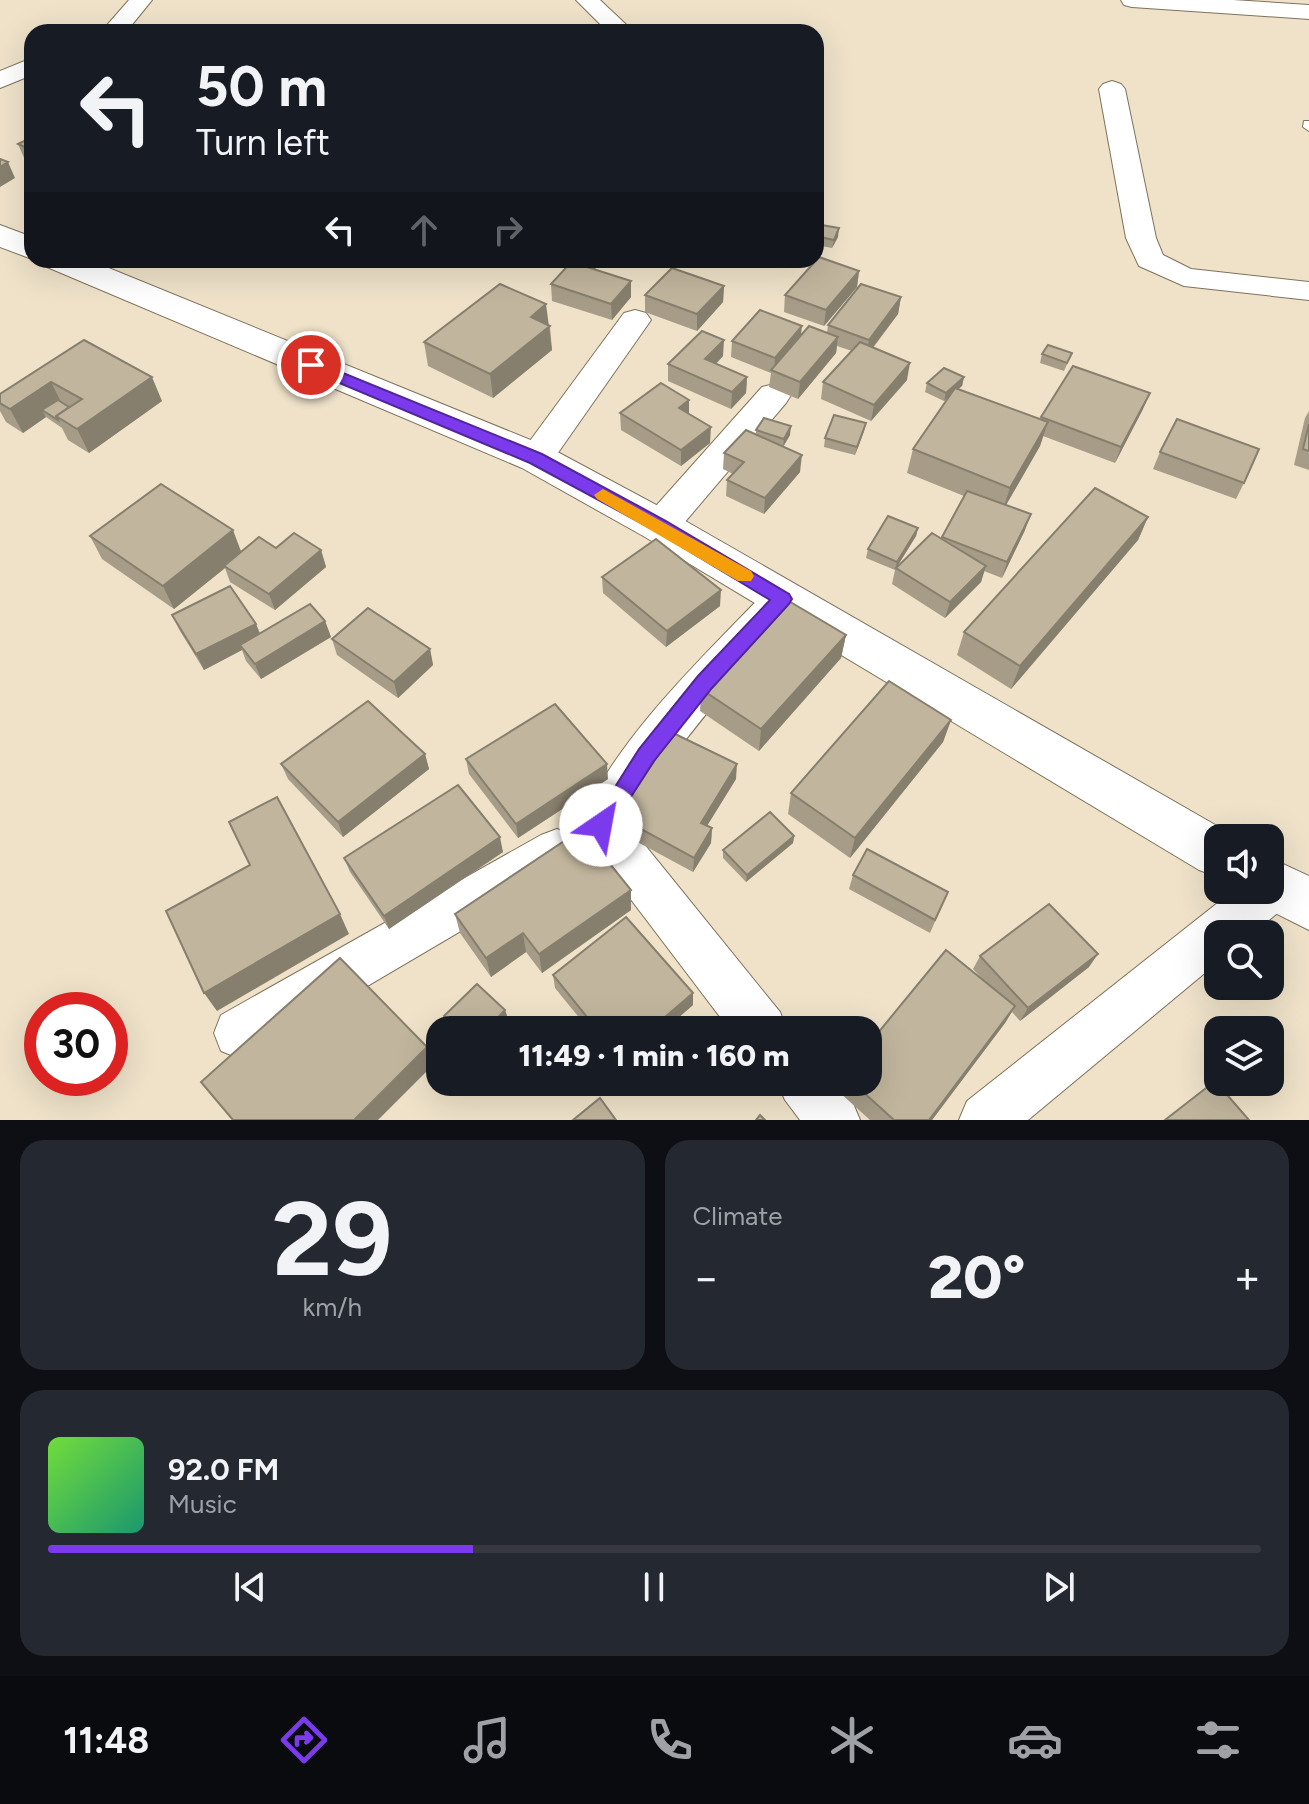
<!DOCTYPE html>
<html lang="en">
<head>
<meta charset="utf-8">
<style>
	:root { --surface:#171b24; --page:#242831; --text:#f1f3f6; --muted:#9ea1a6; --line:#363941; --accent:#7c3aed }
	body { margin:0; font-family:Figtree,sans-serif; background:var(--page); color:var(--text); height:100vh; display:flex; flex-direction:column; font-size:30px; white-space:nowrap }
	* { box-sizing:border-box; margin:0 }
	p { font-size:26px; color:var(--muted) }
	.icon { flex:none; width:44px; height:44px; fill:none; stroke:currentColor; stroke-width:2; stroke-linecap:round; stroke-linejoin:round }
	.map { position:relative; height:1120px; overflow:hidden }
	.side { display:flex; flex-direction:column; gap:20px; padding:20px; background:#0d0f14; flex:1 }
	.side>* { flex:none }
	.top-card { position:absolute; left:24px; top:24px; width:800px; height:244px; border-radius:24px; box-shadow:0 8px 32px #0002; background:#171b24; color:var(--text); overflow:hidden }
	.controls { position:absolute; left:1204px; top:824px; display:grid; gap:16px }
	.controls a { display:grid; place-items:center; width:80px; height:80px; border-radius:16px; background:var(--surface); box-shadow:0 8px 32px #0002; font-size:40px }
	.speed { position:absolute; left:24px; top:992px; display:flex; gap:16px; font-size:40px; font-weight:700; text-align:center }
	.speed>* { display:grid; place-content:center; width:104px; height:104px; border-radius:50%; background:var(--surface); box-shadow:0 8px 32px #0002; line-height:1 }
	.speed .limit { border:12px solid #d22; background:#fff; color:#111 }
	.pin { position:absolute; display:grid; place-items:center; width:68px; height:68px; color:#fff; margin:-34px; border:4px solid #fff; border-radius:50%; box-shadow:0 2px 8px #0007 }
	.me { position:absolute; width:88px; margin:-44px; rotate:33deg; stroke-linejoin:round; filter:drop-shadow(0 0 6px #0008) }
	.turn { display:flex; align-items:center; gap:28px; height:168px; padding:0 40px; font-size:36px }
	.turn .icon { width:104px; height:104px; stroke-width:2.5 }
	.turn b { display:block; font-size:56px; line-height:68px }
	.lanes { display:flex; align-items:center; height:76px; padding:0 40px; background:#0003; justify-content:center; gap:40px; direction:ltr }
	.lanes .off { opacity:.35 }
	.big { font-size:60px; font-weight:800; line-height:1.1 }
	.side .tile { flex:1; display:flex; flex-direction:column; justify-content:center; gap:12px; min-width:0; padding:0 28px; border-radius:24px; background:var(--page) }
	.side .dial { align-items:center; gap:0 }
	.dial b { font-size:104px; line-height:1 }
	.song { display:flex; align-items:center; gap:24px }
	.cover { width:96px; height:96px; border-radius:12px; background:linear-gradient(135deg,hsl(100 70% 55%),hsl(160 70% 35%)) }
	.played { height:8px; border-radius:4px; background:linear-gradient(90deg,var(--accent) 35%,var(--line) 35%) }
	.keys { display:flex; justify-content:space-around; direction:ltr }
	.heat { display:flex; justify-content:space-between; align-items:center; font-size:44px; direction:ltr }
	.side .tiles { flex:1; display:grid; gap:20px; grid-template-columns:1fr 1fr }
	.tile:last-child { grid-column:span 2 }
	.trip { position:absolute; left:426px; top:1016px; width:456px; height:80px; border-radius:24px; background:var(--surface); box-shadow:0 8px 32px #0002; font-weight:800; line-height:80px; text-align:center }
	.tab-bar { display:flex; height:128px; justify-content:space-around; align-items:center; background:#090b0e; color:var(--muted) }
	.tab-bar .icon { width:56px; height:56px }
	.tab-bar .current { color:var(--accent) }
	.tab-bar b { font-size:36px; color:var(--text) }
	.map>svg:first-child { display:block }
</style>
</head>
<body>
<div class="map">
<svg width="1309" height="1120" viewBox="0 0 1309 1120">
	<rect width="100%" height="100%" fill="#efe2c9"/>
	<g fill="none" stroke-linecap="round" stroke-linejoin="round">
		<defs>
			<polygon id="service" points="1304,121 1309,121 1309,131 1303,127"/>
			<g id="minor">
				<polygon points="129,0 152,0 126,32 101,32"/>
				<polygon points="576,0 600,0 634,32 608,32"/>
				<polygon points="1121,0 1233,0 1309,5 1309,19 1132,7 1124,5"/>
				<polygon points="32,58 32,75 0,88 0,71"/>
				<polygon points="1112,81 1121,84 1125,89 1156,238 1163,255 1191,269 1309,282 1309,300 1184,286 1139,266 1126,238 1099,89 1103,84"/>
				<polygon points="635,310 646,313 651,320 548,467 536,470 524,467 518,458 524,449 624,313"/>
				<polygon points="774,384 786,387 791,395 786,403 673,536 660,540 647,536 641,526 647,516 762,387"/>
				<path d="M783,584L797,588L803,599L797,610C735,678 676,745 627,823L780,1012L787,1030H730L585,839L578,825C620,734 701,659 769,588Z"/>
				<polygon points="557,829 573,835 580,850 573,865 257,1051 239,1058 221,1051 214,1033 221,1015 541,835"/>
				<polygon points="1275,864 1292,871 1298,886 1292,901 1252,934 1218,934 1218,962 1028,1120 959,1120 967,1101 1234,890 1270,890 1270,866"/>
				<polygon points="777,1082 836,1082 852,1101 860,1120 800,1120 785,1100"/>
			</g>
			<g id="tertiary">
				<polygon points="0,225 32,237 32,259 0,247"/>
				<polygon points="42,260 89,260 550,448 675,515 1238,838 1218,838 1218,877 1199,870 645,537 522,468 47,267"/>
				<polygon points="1270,858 1309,876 1309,930 1251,901 1246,890 1270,890"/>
			</g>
		</defs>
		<use href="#service" stroke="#7d725c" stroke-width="2"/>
		<use href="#minor" stroke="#7d725c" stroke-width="2"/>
		<use href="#tertiary" stroke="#7d725c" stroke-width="2"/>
		<use href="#service" fill="#fff" fill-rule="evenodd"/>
		<use href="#minor" fill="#fff" fill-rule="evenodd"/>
		<use href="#tertiary" fill="#fff" fill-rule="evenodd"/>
	</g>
	<g fill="#a69c87">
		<polygon points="32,137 32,163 25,160 18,144"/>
		<polygon points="816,224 838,237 832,248 816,245"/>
		<polygon points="573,260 595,260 595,270 631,281 631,297 612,320 552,301 551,284"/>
		<polygon points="859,271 857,287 824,326 784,312 785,295"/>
		<polygon points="724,286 723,302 697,331 645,312 645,295"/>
		<polygon points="901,297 898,314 873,348 907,380 871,421 821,399 823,382 852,351 837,346 836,353 798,399 769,387 771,373 731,357 732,341 827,333 828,325"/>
		<polygon points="548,325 550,326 552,350 493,398 428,366 424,342"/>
		<polygon points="84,340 162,401 89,453 68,440 62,428 46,417 23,433 6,422 0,411 0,394"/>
		<polygon points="1072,353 1064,371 1040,363 1042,354"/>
		<polygon points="723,356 716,364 747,377 746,393 731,409 668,381 668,364"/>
		<polygon points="964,377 962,386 958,389 1040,419 1041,417 1143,409 1115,463 1043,436 1040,446 1006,505 1025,530 1002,578 984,571 981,582 945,618 892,584 895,570 866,558 868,549 918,528 916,536 898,565 941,539 964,496 907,473 913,449 949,396 944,401 925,392 927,383"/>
		<polygon points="689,400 689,414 710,443 681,466 621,430 620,413"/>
		<polygon points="1309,411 1309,470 1294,465 1305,418"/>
		<polygon points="756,430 790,435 783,447 800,472 764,514 726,496 727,480 733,474 723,469 724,453 756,434"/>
		<polygon points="864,431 855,455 824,447 825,438"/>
		<polygon points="1160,452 1244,483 1236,499 1153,469"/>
		<polygon points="1148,517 1138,540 1011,689 957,655 964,632"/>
		<polygon points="90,536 242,551 276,548 321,550 326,567 275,610 230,582 225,568 174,609 102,559"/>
		<polygon points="602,577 720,606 666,647 603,593"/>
		<polygon points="172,615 256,624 260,633 325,621 331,637 261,679 246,661 242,650 204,670 180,631"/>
		<polygon points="846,635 841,658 759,751 700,711 701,689"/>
		<polygon points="332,639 430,649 433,665 398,698 337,655"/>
		<polygon points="951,720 943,742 850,858 788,814 791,793"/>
		<polygon points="425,754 429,769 343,837 288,779 281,764"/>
		<polygon points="466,759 608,779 518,838 469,774"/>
		<polygon points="736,779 707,826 712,828 711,843 693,872 617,831 617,816"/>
		<polygon points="794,836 793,843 746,882 723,858 723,850"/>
		<polygon points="503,852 389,929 350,872 344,858"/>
		<polygon points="853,875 948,892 930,933 849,889"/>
		<polygon points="631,910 542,973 526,952 491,977 460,933 455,914"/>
		<polygon points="980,956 1089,967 1020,1021 1012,1012 1005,1023 932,1120 870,1120 838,1091 841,1082 868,1082 984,981 973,969"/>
		<polygon points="553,975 693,1005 664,1030 582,1030 586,1026 555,988"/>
		<polygon points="505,1010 507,1016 494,1030 454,1030 446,1023 444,1016"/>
		<polygon points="585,1082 604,1082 593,1092"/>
	</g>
	<g fill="#877f6e">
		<polygon points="8,162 15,178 0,187 0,167"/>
		<polygon points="839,228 838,237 832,248 834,240"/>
		<polygon points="594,260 595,260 596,275 587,267"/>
		<polygon points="859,271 857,287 824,326 826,310"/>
		<polygon points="631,281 631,297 612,320 611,304"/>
		<polygon points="724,286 723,302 697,331 697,314"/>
		<polygon points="901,297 898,314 866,356 869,340"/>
		<polygon points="546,304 552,350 493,398 490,374 531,317"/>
		<polygon points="802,326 800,343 774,372 775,358"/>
		<polygon points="838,337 836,353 798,399 800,382"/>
		<polygon points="724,340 723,356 704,376 705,359"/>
		<polygon points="910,363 907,380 871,421 874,405"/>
		<polygon points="152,377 162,401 89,453 77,429"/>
		<polygon points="747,377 746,393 731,409 732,392"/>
		<polygon points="964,377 962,386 944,401 946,393"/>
		<polygon points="51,382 63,406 42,410 46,417 23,433 10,409"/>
		<polygon points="1150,393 1143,409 1115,463 1121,447"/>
		<polygon points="689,400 689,416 679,408"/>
		<polygon points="1048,422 1040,446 1002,512 1010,488"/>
		<polygon points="866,423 864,431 855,455 857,447"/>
		<polygon points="791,426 790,435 783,447 784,439"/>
		<polygon points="711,427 710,443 681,466 681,450"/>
		<polygon points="802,455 800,472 764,514 765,498"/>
		<polygon points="1031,514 1025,530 1002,578 1007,562"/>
		<polygon points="1148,517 1138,540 1011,689 1020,666"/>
		<polygon points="918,528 916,536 895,570 897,562"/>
		<polygon points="233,530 242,554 224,566 225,568 174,609 163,586"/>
		<polygon points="321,550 326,567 275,610 269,594"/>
		<polygon points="986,566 981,582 945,618 950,602"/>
		<polygon points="721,590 720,606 666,647 667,631"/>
		<polygon points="325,621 331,637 261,679 255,664"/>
		<polygon points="256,624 262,640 240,645 242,650 204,670 196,654"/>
		<polygon points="846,635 841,658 759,751 761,729"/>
		<polygon points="430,649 433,665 398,698 394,682"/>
		<polygon points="951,720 943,742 850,858 855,838"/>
		<polygon points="425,754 429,769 343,837 338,822"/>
		<polygon points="607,764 608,779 518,838 516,824"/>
		<polygon points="737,764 736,779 700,837 701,823"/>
		<polygon points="712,828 711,843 693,872 694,858"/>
		<polygon points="794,836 793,843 746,882 747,875"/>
		<polygon points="500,837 503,852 389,929 384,916"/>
		<polygon points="631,890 631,910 542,973 539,954"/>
		<polygon points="340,914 349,934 217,1011 204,993"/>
		<polygon points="523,933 526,952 491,977 486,958"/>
		<polygon points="1098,954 1089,967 1020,1021 1028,1008"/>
		<polygon points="693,993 693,1005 664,1030 650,1030"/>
		<polygon points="1015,1006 1005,1023 932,1120 929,1120"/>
		<polygon points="505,1010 507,1016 494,1030 486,1030"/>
		<polygon points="427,1047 434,1064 378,1120 354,1120"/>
		<polygon points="592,1082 604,1082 593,1092"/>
	</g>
	<g fill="#c1b59d" stroke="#877f6e" stroke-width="2">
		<polygon points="32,137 32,150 18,144"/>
		<polygon points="0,159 8,162 0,167"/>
		<polygon points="816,224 839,228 834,240 816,236"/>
		<polygon points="819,257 859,271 826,310 785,295"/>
		<polygon points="573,260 594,260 587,267 631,281 611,304 551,284"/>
		<polygon points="672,268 724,286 697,314 645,295"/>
		<polygon points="500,284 546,304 531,317 550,326 490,374 424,342"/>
		<polygon points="861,284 901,297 869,340 828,325"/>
		<polygon points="760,310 802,326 775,358 732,341"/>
		<polygon points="809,326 838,337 800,382 771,370"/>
		<polygon points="702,331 724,340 705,359 747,377 732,392 668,364"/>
		<polygon points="84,340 152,377 77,429 56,416 82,399 51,382 10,409 0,403 0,394"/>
		<polygon points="860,342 910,363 874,405 823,382"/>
		<polygon points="1048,345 1072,353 1067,363 1042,354"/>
		<polygon points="1073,366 1150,393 1121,447 1041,417"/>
		<polygon points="944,368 964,377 946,393 927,383"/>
		<polygon points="661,383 689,400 679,408 711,427 681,450 620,413"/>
		<polygon points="955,388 1048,422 1010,488 913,449"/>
		<polygon points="58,400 69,407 56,416 58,420 42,410"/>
		<polygon points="834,415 866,423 857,447 825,438"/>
		<polygon points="764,418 791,426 784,439 756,430"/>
		<polygon points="1177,419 1259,449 1244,483 1160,452"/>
		<polygon points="1309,424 1309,451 1303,449"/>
		<polygon points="746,430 802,455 765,498 727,480 744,462 724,453"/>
		<polygon points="161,484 233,530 163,586 90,536"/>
		<polygon points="1095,488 1148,517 1020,666 964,632"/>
		<polygon points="967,491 1031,514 1007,562 942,537"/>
		<polygon points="888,516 918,528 897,562 868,549"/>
		<polygon points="294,533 321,550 269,594 224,566 259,537 276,548"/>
		<polygon points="932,533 986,566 950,602 896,568"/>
		<polygon points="656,539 721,590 667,631 602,577"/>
		<polygon points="230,586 256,624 196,654 172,615"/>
		<polygon points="787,600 846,635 761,729 701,689"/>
		<polygon points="310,604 325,621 255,664 240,645"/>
		<polygon points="368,608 430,649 394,682 332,639"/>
		<polygon points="889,681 951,720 855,838 791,793"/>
		<polygon points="368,701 425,754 338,822 281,764"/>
		<polygon points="555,704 607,764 516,824 466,759"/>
		<polygon points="673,733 737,764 701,823 712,828 694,858 617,816"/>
		<polygon points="458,785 500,837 384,916 344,858"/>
		<polygon points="277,797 340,914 204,993 166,911 250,865 229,822"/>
		<polygon points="770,812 794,836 747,875 723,850"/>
		<polygon points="582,829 631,890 539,954 523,933 486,958 455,914"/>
		<polygon points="867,849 948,892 935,920 853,875"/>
		<polygon points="1049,904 1098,954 1028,1008 980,956"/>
		<polygon points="626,917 693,993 650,1030 582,1030 591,1022 553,975"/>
		<polygon points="946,950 1015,1006 929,1120 894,1120 852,1082 868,1082 868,1045"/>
		<polygon points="340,958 427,1047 354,1120 233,1120 201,1082"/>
		<polygon points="477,984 505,1010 486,1030 458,1030 444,1016"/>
		<polygon points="1215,1081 1249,1120 1165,1120"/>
		<polygon points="600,1098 616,1120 573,1120"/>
		<polygon points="760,1115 765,1120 756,1120"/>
	</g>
	<polygon fill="#7c3aed" stroke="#51269a" stroke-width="2" points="311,360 542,454 666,521 789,594 792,599 789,604 712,688 654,761 609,831 601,834 594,831 591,825 639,749 698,676 770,600 654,530 530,463 306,369 304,365"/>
	<polygon fill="#f59e0b" points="603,489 751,571 754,576 751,581 738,581 597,499 594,495"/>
</svg>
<div class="controls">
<a><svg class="icon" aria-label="sound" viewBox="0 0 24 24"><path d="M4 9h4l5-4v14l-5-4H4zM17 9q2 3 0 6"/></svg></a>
<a><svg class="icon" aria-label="search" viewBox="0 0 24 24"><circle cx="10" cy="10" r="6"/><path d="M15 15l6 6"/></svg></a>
<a><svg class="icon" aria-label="layers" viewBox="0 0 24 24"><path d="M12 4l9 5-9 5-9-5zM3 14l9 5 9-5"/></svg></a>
</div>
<div class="speed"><div class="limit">30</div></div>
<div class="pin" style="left:311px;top:365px;background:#d93025"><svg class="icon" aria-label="arrive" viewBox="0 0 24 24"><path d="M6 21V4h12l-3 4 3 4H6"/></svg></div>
<svg class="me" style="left:601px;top:825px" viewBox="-20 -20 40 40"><circle r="19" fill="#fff"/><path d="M0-13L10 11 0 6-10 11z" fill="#7c3aed"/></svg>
<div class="trip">11:49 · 1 min · 160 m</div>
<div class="top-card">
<div class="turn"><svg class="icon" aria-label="left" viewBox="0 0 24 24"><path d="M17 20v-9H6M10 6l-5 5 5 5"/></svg><div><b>50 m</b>Turn left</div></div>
<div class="lanes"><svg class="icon" aria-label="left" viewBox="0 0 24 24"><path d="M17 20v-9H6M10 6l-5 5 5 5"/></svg><svg class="icon off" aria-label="ahead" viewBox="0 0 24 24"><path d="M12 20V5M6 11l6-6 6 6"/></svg><svg class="icon off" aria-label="right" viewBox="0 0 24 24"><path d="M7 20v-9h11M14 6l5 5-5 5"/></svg></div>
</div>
</div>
<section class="side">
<div class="tiles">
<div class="tile dial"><b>29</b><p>km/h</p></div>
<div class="tile"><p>Climate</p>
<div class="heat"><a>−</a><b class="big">20°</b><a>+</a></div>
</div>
<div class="tile">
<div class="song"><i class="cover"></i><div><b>92.0 FM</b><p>Music</p></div></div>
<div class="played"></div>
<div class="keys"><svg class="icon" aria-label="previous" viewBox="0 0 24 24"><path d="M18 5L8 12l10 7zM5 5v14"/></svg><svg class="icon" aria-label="pause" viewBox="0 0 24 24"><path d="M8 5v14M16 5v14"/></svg><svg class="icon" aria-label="next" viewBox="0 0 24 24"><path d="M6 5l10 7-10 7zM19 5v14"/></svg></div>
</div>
</div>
</section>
<nav class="tab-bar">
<b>11:48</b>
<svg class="icon current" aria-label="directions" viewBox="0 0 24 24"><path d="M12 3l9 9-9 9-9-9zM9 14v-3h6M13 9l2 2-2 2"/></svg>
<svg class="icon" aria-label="music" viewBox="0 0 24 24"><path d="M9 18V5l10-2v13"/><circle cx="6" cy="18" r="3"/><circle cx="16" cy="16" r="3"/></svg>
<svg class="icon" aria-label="phone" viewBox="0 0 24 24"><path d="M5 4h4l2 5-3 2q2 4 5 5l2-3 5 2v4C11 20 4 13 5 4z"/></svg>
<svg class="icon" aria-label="climate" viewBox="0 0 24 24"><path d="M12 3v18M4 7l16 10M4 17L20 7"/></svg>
<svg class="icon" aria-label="car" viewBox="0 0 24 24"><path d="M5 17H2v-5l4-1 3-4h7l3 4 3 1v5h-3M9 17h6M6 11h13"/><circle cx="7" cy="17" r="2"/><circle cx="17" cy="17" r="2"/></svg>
<svg class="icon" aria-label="filters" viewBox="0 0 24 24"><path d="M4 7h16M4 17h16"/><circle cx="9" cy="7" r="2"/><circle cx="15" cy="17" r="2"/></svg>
</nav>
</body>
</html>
